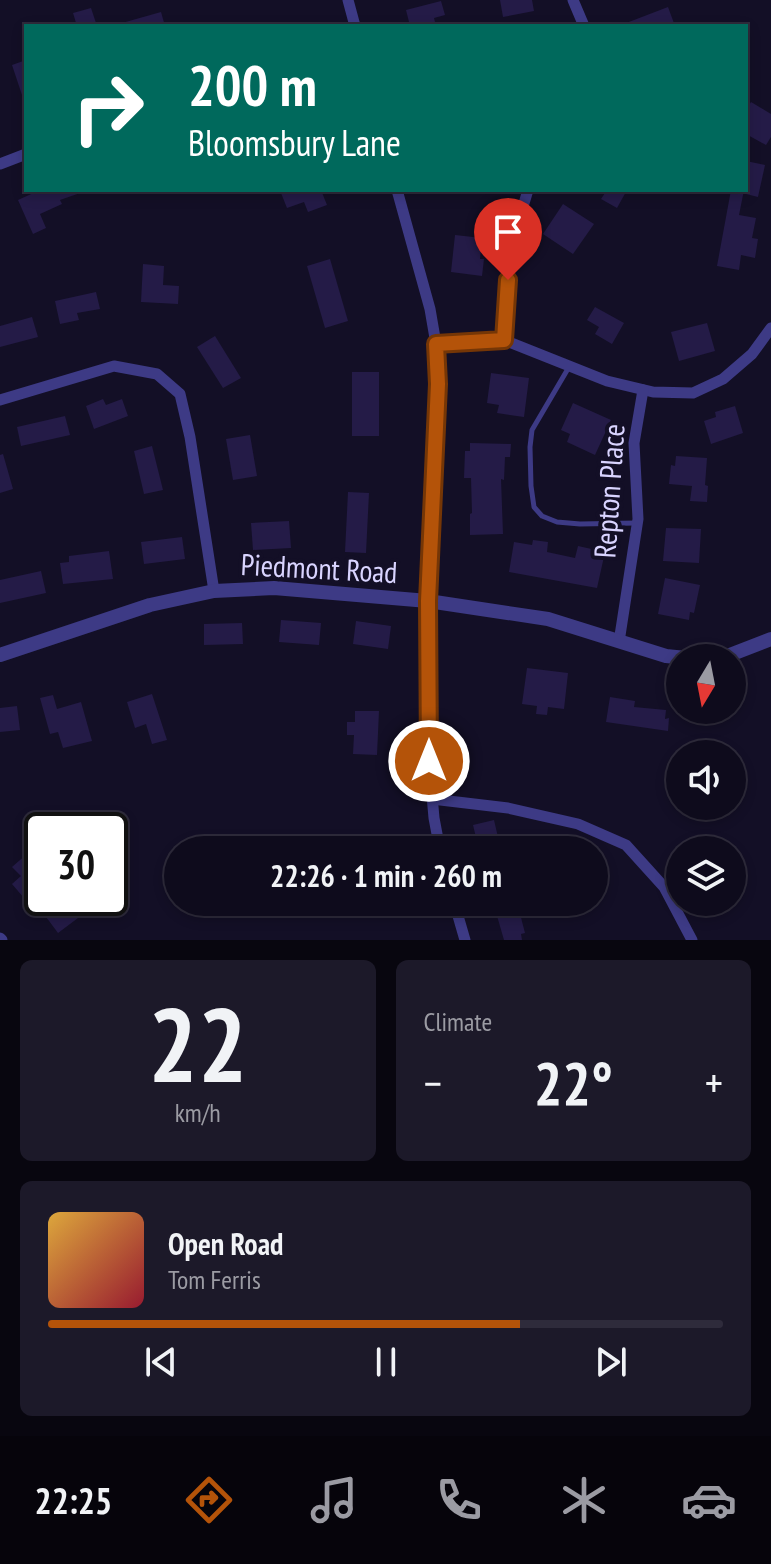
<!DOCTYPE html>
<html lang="en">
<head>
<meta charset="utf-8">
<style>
	:root { --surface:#0e0b1c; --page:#1c1929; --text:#f1f3f6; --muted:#9b9ba3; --line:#2e2b3b; --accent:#b45309 }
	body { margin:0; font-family:"PT Sans Narrow",sans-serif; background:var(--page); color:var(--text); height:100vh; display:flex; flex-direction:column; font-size:30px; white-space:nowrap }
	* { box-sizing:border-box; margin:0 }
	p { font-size:26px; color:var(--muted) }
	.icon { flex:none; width:44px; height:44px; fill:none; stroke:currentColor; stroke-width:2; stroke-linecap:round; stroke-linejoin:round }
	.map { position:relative; height:940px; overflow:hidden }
	.sheet { display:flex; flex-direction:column; gap:20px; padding:20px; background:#08060f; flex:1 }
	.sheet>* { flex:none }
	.top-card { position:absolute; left:24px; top:24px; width:724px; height:168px; border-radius:0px; box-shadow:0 4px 12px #0003,0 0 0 2px var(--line); background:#00695c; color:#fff; overflow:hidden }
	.needle { width:52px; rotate:190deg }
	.controls { position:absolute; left:666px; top:644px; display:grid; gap:16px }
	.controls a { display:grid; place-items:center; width:80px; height:80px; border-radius:50%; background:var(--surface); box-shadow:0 4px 12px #0003,0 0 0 2px var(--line); font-size:40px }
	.speed { position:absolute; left:24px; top:812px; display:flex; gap:16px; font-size:40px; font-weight:700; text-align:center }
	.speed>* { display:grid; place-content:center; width:104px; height:104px; border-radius:50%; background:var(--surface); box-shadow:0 4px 12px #0003,0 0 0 2px var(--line); line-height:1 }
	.speed .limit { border:4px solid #111; border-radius:12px; background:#fff; color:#111 }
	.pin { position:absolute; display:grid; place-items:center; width:68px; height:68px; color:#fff; margin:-82px -34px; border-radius:50% 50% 50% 0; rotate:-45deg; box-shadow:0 0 8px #0007 }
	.pin .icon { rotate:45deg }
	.me { position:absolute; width:88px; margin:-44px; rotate:0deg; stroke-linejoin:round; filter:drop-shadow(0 0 6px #0008) }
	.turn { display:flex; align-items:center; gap:28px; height:168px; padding:0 32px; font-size:36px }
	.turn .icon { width:104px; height:104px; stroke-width:2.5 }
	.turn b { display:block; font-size:56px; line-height:68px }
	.big { font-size:60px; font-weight:700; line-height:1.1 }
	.sheet .card { flex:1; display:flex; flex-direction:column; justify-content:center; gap:12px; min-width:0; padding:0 28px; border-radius:12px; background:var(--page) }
	.sheet .dial { align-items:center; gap:0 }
	.dial b { font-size:104px; line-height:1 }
	.song { display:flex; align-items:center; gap:24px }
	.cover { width:96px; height:96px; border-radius:12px; background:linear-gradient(135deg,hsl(40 70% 55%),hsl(350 70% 35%)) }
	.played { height:8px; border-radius:4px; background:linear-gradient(90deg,var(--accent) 70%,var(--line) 70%) }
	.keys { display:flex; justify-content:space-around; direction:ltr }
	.heat { display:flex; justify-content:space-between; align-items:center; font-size:44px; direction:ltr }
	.sheet .tiles { flex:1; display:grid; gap:20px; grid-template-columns:1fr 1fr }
	.card:last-child { grid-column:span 2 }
	.trip { position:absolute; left:164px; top:836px; width:444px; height:80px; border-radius:40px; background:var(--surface); box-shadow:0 4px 12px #0003,0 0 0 2px var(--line); font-weight:700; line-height:80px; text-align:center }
	.tab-bar { display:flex; height:128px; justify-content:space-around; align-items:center; background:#06040b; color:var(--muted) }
	.tab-bar .icon { width:56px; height:56px }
	.tab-bar .selected { color:var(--accent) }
	.tab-bar b { font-size:36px; color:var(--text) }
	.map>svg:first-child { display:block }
</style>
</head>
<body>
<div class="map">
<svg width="771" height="940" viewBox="0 0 771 940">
	<rect width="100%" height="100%" fill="#130f26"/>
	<g fill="#241b47">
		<polygon points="500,0 532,0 534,11 503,17"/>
		<polygon points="441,1 445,15 434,18 436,26 410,26 406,10"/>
		<polygon points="668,7 675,26 621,26 621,25"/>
		<polygon points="91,8 97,26 77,26 73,13"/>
		<polygon points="161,12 165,26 122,26 122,23"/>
		<polygon points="26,60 26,100 24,101 12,65"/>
		<polygon points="751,102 771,114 771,137 766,145 746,134 746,110"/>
		<polygon points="746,161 765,165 758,197 746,194"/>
		<polygon points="40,190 83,190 83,192 60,200 62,204 40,214 46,228 33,234 18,200"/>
		<polygon points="289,190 321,190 327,205 308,212 304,202 287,208 281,193"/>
		<polygon points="607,190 627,190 617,208 601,199"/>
		<polygon points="731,190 744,190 739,215 756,218 752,238 758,239 755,258 741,255 739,270 717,266"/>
		<polygon points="563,204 594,224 573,254 543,234"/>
		<polygon points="455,235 482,238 480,259 484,259 482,276 451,272"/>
		<polygon points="330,259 348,321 325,328 307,266"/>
		<polygon points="143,264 164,266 163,285 179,286 178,304 141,302"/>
		<polygon points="96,292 100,309 77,313 79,320 60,324 55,301"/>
		<polygon points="595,307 624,323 612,344 595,334 599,327 587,320"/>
		<polygon points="32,317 38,337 0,347 0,326"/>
		<polygon points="707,323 715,351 679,361 671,332"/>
		<polygon points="215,336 241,378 223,388 197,347"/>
		<rect x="352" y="372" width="27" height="64"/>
		<polygon points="491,373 529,378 524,417 497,413 499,405 487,403"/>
		<polygon points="103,399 106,405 122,399 128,416 94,429 86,406"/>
		<polygon points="573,403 611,420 595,455 567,442 570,434 561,430"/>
		<polygon points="735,406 743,433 711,444 704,421 716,417 715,412"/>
		<polygon points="65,416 70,435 21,446 17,427"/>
		<polygon points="250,435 257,476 233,480 226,439"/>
		<polygon points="470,443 511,444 510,457 505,457 504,480 501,479 503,534 470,535 470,514 472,513 471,478 464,478 465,451 470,451"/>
		<polygon points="152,446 163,490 144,494 134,451"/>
		<polygon points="3,454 13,489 0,493 0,455"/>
		<polygon points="676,456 707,458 705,485 708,486 707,502 690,501 692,486 669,484 671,465 675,466"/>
		<polygon points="348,492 369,493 366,553 345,552"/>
		<polygon points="289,521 291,548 253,550 251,523"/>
		<polygon points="666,528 701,529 699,563 663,561"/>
		<polygon points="182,537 185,559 144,564 141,542"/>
		<polygon points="533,540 548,542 547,552 575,558 578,546 605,552 597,588 509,572 514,542 532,545"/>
		<polygon points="109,551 113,579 63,584 60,563 69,562 69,556"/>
		<polygon points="41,571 46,593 0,603 0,580"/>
		<polygon points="665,578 700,585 694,613 690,612 689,620 658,614"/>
		<polygon points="281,620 321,623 319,645 279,642"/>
		<polygon points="356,621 391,626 388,649 353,644"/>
		<polygon points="242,623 243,644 204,645 204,624"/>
		<polygon points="527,668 568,673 564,709 548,707 547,715 536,714 537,706 522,704"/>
		<polygon points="152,694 167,740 152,744 146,724 135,728 127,702"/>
		<polygon points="53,695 57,709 81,702 92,741 63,748 58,732 50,734 40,698"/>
		<polygon points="610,697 635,701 634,707 666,710 665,719 669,718 668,731 606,722"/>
		<polygon points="17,706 20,730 0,732 0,708"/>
		<polygon points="355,711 379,711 377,755 353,754 354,735 347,735 347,722 355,722"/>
		<polygon points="494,820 501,850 479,850 473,825"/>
		<polygon points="27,854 42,872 42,898 69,898 82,915 58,933 29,894 24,898 12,884 21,876 12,867"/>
		<polygon points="493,902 517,902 525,933 521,934 522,940 504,940"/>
	</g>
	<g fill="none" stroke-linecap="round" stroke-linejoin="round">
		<polyline stroke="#3d3a85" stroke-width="5" points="569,367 532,430 530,447 531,486 534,507 542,516 557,522 580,524 636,523"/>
		<g stroke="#3d3a85" stroke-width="11">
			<polyline points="348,0 355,26"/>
			<polyline points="573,0 584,26"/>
			<polyline points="0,164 26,154"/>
			<polyline points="397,190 430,309 436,344 438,384 428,601 429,761 434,818 440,850"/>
			<polyline points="504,340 510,250 528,190"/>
			<polyline points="436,344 504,340 607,381 653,392 693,393 723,379 752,354 771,328"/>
			<polyline points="0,400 114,366 157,374 180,394 190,437 214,591"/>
			<polyline points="619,642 638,519 634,443 643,390"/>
			<polyline points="432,799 508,808 578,824 626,845 664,887 692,940"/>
			<polyline points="454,902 465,940"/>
			<polyline points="0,938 2,940"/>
		</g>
		<g stroke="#3d3a85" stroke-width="14">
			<polyline points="0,655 150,605 214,591 274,588 428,601 548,619 666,656 686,658"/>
			<polyline points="722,658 771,639"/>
		</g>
	</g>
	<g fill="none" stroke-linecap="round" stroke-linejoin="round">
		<defs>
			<polyline id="route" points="429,761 428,601 438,384 436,344 504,340 508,280"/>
		</defs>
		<use href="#route" stroke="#753606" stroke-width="20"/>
		<use href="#route" stroke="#b45309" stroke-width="14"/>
	</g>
	<g text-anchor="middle" stroke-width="8" stroke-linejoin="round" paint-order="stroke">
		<g font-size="30" fill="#d9d4ff" stroke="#130f26">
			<text transform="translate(610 491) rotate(-86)" y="10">Repton Place</text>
			<text transform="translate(319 569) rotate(3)" y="10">Piedmont Road</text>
		</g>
	</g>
</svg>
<div class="controls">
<a><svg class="needle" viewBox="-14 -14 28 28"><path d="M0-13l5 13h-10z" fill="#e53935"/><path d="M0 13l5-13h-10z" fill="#9b9ba3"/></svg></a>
<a><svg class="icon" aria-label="sound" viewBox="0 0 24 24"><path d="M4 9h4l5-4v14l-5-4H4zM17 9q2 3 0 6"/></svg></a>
<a><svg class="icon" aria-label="layers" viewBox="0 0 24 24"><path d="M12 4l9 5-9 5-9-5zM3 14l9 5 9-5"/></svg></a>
</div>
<div class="speed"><div class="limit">30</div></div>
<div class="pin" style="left:508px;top:280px;background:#d93025"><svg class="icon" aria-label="arrive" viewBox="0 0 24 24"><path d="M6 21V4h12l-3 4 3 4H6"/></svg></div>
<svg class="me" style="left:429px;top:761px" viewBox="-20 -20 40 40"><circle r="17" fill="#b45309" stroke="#fff" stroke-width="3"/><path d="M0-11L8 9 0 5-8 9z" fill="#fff"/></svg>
<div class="trip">22:26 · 1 min · 260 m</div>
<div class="top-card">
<div class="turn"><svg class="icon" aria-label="right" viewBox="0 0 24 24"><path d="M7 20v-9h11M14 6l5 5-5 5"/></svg><div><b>200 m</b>Bloomsbury Lane</div></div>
</div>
</div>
<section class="sheet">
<div class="tiles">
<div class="card dial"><b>22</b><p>km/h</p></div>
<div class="card"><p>Climate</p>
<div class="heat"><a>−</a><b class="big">22°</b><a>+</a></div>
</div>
<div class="card">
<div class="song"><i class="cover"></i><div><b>Open Road</b><p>Tom Ferris</p></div></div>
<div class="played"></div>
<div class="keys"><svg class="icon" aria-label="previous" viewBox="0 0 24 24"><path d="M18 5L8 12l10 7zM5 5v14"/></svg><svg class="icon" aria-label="pause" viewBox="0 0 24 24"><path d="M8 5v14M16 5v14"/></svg><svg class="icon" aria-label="next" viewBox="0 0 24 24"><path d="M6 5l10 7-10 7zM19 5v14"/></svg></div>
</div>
</div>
</section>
<nav class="tab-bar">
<b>22:25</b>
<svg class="icon selected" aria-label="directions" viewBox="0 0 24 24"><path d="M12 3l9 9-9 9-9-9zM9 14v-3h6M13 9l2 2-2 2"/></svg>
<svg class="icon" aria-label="music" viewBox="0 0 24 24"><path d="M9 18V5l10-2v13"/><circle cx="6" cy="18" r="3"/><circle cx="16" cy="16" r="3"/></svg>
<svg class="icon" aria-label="phone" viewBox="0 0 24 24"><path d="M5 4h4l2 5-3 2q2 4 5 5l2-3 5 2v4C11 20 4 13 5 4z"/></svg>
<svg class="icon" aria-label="climate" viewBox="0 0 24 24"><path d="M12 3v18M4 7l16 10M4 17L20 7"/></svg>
<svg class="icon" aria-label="car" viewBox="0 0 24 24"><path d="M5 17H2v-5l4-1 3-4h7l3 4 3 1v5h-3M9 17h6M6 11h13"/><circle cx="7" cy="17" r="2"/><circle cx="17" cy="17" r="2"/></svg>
</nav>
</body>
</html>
